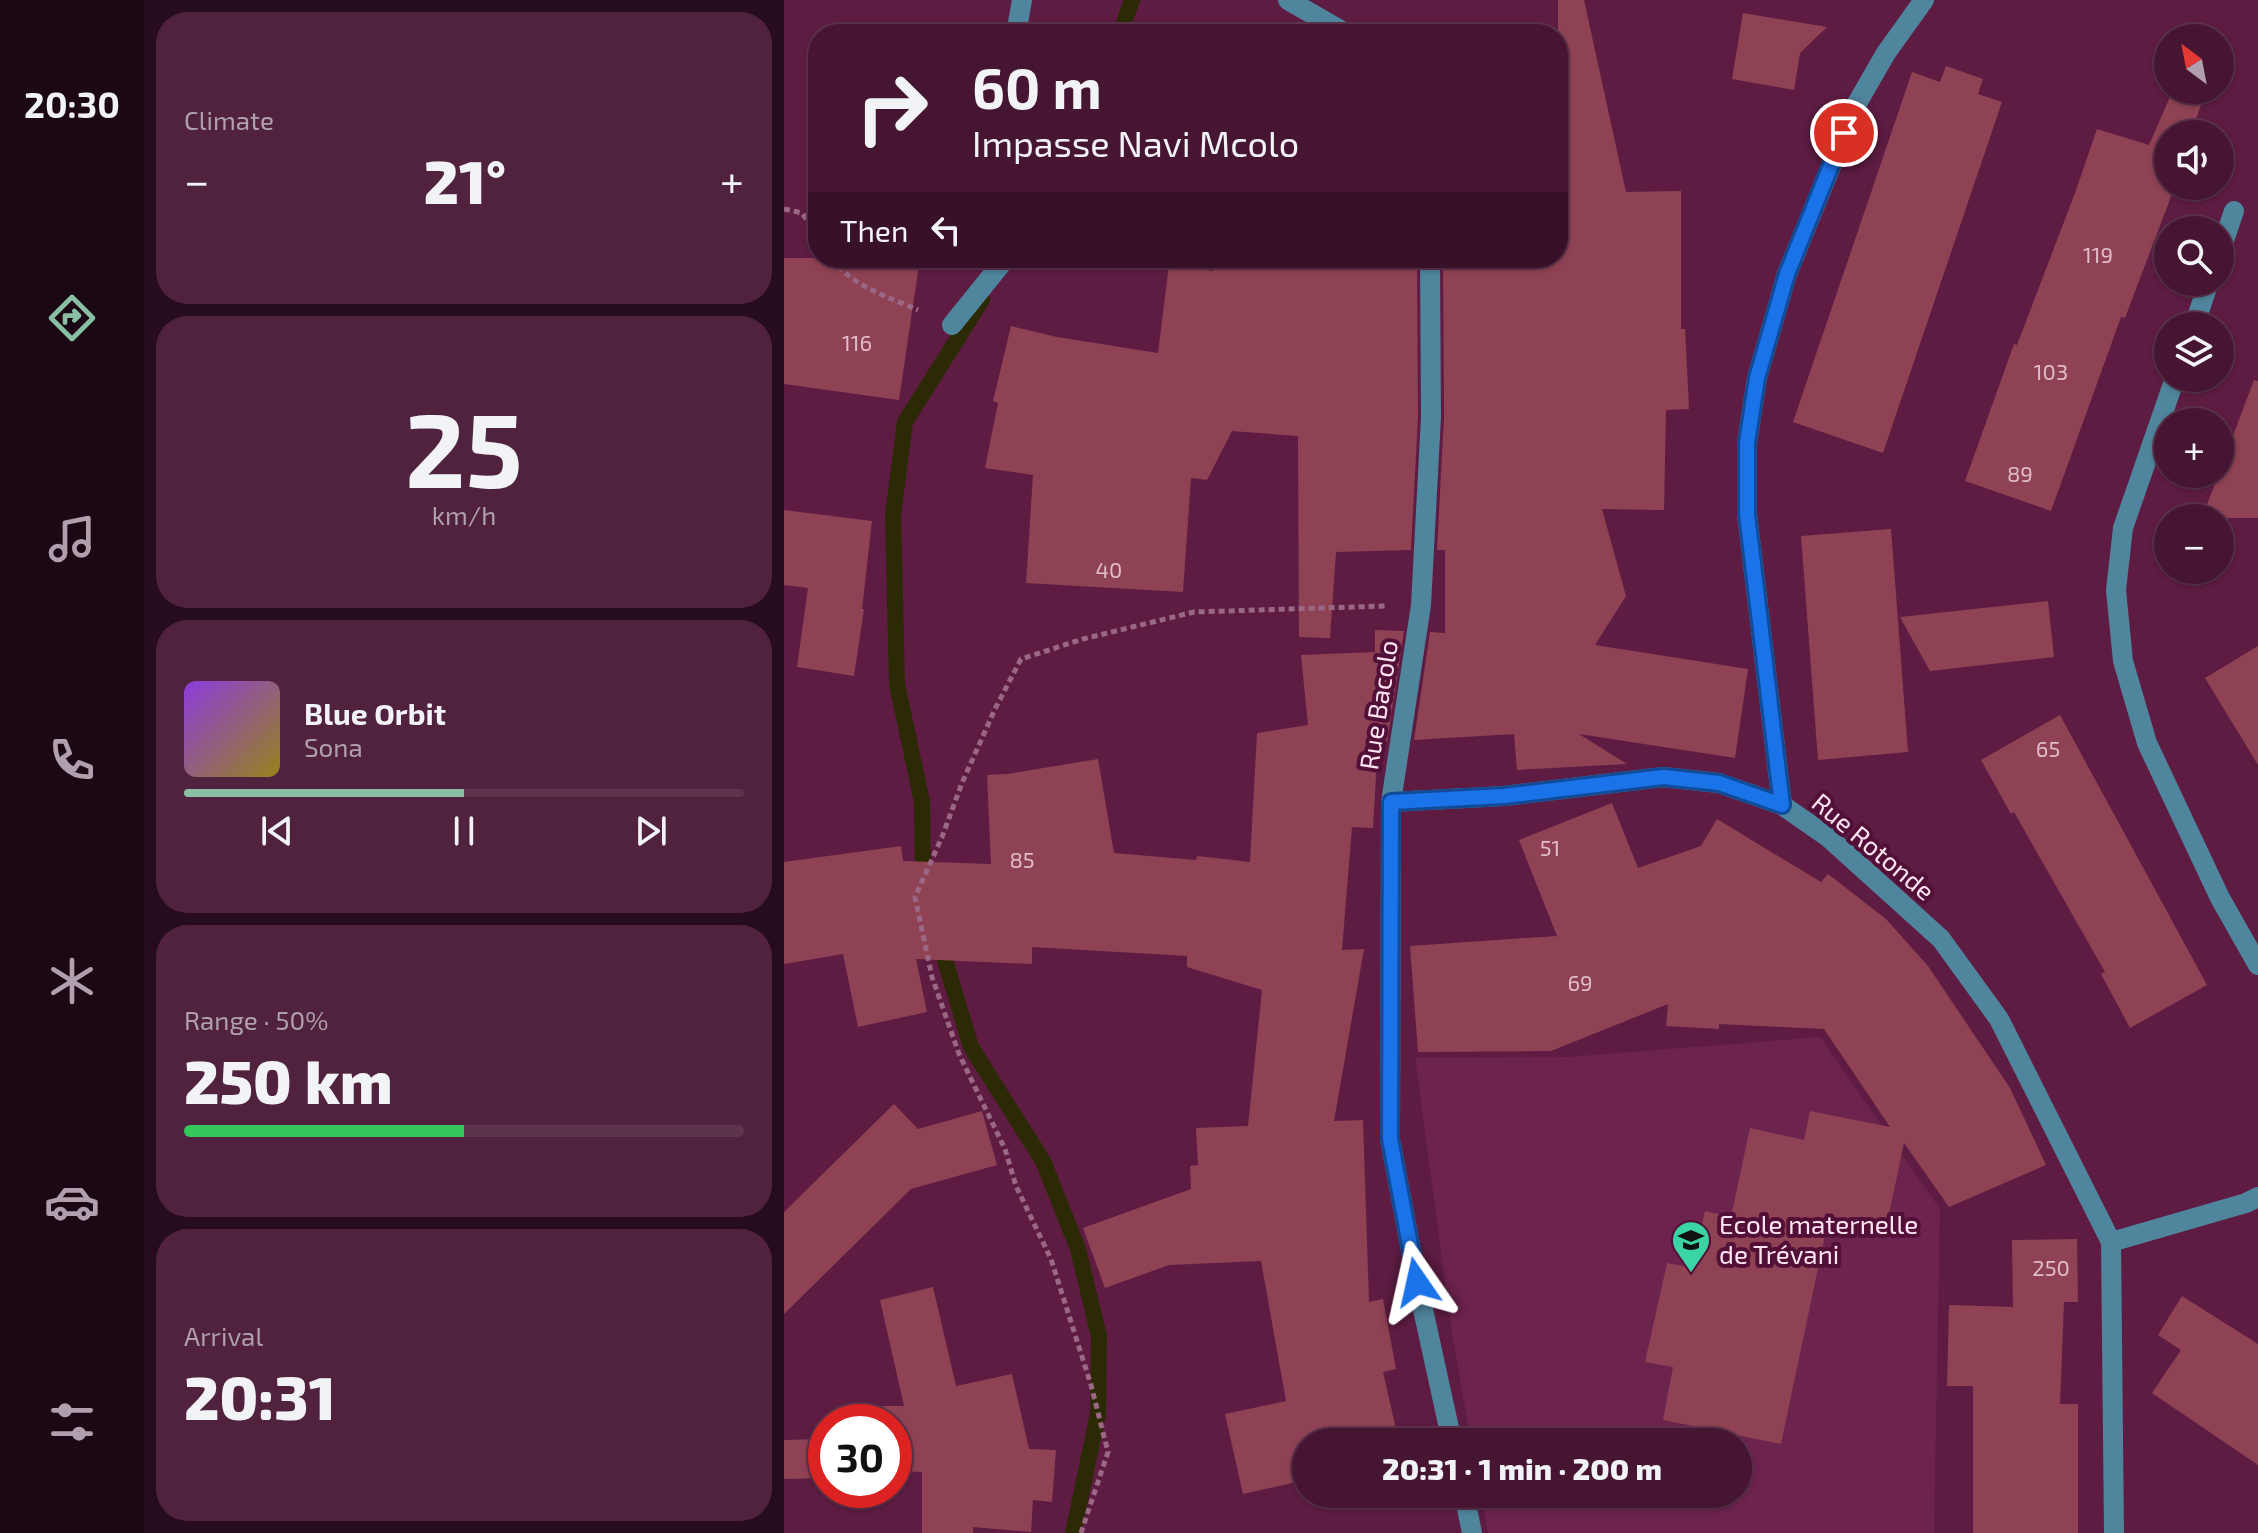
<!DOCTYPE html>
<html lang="en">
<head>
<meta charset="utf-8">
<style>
	:root { --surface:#461532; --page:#50223e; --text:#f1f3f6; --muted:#b09fac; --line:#5e344d; --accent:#8abfa5 }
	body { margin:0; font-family:"Exo 2",sans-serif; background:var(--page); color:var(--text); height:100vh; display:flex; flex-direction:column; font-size:30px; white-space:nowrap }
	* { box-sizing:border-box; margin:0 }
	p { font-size:26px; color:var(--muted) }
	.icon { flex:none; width:44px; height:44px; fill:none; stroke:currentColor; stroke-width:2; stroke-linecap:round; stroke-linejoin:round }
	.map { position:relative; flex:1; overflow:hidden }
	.details { display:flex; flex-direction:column; gap:12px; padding:12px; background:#260c1c; width:640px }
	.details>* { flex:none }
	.top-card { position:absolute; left:24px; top:24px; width:760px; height:244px; border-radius:32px; box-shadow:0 2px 6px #0004,0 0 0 2px var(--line); background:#461532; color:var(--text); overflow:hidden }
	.needle { width:52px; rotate:328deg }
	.controls { position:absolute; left:1370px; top:24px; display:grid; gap:16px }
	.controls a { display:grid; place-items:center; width:80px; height:80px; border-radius:50%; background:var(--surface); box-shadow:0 2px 6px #0004,0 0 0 2px var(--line); font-size:40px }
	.speed { position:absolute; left:24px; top:1404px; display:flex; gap:16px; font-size:40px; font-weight:700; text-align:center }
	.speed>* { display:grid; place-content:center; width:104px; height:104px; border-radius:50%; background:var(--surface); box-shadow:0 2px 6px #0004,0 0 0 2px var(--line); line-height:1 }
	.speed .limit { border:12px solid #d22; background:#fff; color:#111 }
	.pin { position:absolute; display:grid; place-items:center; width:68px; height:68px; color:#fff; margin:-34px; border:4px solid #fff; border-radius:50%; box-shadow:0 2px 8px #0007 }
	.me { position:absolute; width:88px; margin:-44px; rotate:349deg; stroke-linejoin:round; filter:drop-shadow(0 0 6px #0008) }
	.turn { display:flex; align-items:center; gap:28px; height:168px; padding:0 32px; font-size:36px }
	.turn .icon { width:104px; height:104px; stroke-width:2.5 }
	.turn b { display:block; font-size:56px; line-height:68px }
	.then { display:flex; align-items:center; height:76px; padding:0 32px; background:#0003; gap:16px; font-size:30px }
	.big { font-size:60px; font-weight:800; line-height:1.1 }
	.details .card { flex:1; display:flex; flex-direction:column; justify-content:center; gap:12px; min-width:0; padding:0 28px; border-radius:32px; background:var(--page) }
	.details .dial { align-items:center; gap:0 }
	.dial b { font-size:104px; line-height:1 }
	.song { display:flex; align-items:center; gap:24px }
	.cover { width:96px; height:96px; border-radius:12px; background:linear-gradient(135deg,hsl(270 70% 55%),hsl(50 70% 35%)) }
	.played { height:8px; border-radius:4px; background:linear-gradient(90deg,var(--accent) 50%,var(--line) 50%) }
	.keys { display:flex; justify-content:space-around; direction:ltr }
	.heat { display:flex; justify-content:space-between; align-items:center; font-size:44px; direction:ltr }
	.charge { height:12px; border-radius:6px; background:linear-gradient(90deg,#34c759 50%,var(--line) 0) }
	.trip { position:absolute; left:508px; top:1428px; width:460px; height:80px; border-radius:40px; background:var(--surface); box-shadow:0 2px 6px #0004,0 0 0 2px var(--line); font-weight:800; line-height:80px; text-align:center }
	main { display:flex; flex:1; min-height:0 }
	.tabs { display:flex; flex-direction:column; width:144px; justify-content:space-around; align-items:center; background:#1c0814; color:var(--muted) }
	.tabs .icon { width:56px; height:56px }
	.tabs .active { color:var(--accent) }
	.tabs b { font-size:36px; color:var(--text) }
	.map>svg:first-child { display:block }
</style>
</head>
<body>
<main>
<nav class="tabs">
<b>20:30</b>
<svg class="icon active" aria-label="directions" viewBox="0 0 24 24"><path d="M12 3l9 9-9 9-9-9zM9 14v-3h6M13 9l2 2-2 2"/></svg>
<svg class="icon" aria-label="music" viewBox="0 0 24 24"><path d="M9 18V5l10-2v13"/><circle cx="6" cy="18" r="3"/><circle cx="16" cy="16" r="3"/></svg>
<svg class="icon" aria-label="phone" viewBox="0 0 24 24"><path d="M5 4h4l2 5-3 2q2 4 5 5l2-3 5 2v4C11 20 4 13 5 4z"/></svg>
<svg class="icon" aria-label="climate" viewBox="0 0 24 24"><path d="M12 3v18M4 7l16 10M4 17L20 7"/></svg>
<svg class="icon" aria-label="car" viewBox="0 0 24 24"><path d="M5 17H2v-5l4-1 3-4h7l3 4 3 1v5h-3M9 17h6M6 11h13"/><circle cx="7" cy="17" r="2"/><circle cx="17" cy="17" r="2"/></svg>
<svg class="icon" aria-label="filters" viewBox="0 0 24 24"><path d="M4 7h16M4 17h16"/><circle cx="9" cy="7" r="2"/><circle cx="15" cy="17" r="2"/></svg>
</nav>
<section class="details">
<div class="card"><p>Climate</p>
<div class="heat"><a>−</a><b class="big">21°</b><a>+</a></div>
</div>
<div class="card dial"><b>25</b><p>km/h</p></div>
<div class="card">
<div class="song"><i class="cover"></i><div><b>Blue Orbit</b><p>Sona</p></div></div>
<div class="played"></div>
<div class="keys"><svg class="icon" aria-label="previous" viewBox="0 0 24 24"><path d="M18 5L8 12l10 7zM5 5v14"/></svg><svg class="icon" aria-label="pause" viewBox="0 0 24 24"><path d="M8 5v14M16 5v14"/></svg><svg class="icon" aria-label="next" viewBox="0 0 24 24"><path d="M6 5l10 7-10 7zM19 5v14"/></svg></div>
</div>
<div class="card"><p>Range · 50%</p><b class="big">250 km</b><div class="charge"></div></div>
<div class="card"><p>Arrival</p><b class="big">20:31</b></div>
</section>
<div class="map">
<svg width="1474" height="1533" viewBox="0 0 1474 1533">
	<rect width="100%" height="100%" fill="#5e1c43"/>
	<polygon fill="#6c234e" points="1036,1037 1156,1209 1150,1533 704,1533 697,1494 954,1494 954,1442 687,1442 669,1339 631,1058 784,1057"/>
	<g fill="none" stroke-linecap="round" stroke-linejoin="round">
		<g stroke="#2c2a04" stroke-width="16">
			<polyline points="336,34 348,0"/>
			<polyline points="139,883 138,802 113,684 109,515 121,422 198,300"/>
			<polyline points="155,940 187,1047 259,1161 294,1249 315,1336 314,1414 289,1533"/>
		</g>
	</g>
	<g fill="#8f4254">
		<polygon points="774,0 800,0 842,192 897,191 897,329 901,329 905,409 882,410 880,510 818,509 842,596 811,645 964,669 951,758 795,734 843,764 733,770 730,734 630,740 646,632 661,633 661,550 653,550 660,417 659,258 774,258"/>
		<polygon points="959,13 1043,27 1016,53 1010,90 948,79"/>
		<polygon points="1162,66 1199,79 1194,94 1218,102 1099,453 1009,422 1128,72 1156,82"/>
		<polygon points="1389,90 1422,90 1407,134 1384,134 1384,186 1391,186 1341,318 1337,317 1267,511 1181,481 1230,344 1233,345 1291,193 1313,129 1365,145"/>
		<polygon points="0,258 136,258 115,400 0,384"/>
		<polygon points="431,258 633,258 634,417 627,550 552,552 546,638 515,637 514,436 448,431 423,480 407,478 399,592 242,583 249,475 201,468 214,403 209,401 227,326 273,337 374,353 385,265 429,271"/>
		<polygon points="1470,380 1474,381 1474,518 1418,518"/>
		<polygon points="0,510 88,521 78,609 80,609 70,676 13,667 24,588 0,585"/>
		<polygon points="1107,529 1124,752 1034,760 1017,536"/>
		<polygon points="1264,601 1270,657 1146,671 1116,617"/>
		<polygon points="591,630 620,631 603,742 594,742 589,828 568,827 558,950 580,949 550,1121 579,1120 585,1302 599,1299 612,1369 599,1372 615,1442 522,1442 522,1480 459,1494 441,1414 502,1401 477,1261 385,1265 321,1288 299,1228 407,1189 406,1166 414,1165 412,1128 464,1126 478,990 403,967 403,956 248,947 248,964 132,959 143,1012 74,1027 59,954 0,964 0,862 117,846 119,861 207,864 203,775 223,774 314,759 330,853 412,860 413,856 466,862 473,733 524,725 517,655 591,652"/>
		<polygon points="1474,646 1474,765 1421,678"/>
		<polygon points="1276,715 1423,985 1346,1028 1317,974 1321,972 1230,812 1227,814 1197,760"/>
		<polygon points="828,803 854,868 917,846 933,819 1037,882 1044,874 1102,919 1144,966 1226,1088 1262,1165 1165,1207 1120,1143 1102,1228 1045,1216 997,1444 879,1420 889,1367 861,1362 883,1263 909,1268 921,1211 947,1217 966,1128 1020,1140 1026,1111 1106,1127 1040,1029 935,1024 935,1029 882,1026 884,1004 767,1051 634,1052 626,946 773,936 735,840"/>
		<polygon points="110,1104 134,1129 198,1111 213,1165 127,1189 0,1314 0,1212"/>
		<polygon points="1293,1239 1294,1302 1280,1302 1276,1404 1294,1404 1294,1533 1189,1533 1189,1386 1163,1386 1165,1305 1229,1307 1228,1240"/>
		<polygon points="149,1287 172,1386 228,1374 245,1449 272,1450 268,1502 249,1500 247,1532 189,1527 189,1533 138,1533 138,1472 110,1471 110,1422 72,1422 72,1406 120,1406 96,1300"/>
		<polygon points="1398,1296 1474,1344 1474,1465 1368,1393 1397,1350 1374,1335"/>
		<polygon points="42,1439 42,1478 0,1479 0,1440"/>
	</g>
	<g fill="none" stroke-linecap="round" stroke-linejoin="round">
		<g stroke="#9a6784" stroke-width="5" stroke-dasharray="6 4" stroke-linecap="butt">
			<polyline points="0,209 18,213 34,236"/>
			<path d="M48,258C67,286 105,297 134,310"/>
			<polyline points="297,1533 324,1452 307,1385 267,1259 232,1186 221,1149 175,1054 148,977 131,897 158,837 178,783 211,709 237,659 299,639 410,612 602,606"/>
		</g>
		<g stroke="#4f859d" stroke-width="20">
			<polyline points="504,0 563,34"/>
			<polyline points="232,34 238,0"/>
			<polyline points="1436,252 1450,211"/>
			<polyline points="646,258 647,417 637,605 607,802 606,1139 633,1282 668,1442"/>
			<polyline points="168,325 222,258"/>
			<polyline points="1410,326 1425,282"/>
			<polyline points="1391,378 1339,528 1332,590 1339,661 1363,743 1436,898 1474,965"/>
			<polyline points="607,802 720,796 879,777 935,783 998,805 1044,837 1157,939 1215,1019 1327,1242 1330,1533"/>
			<polyline points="998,805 963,514 963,443 973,378 1003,274 1072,105 1102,53 1140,0"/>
			<polyline points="1327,1242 1462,1203 1474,1197"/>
			<polyline points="680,1494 688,1533"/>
		</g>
	</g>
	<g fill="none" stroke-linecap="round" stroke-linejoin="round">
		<defs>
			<polyline id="route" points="633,1282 606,1139 607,802 720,796 879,777 935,783 998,805 963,514 963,443 973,378 1003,274 1060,133"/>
		</defs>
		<use href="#route" stroke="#114b97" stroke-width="20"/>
		<use href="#route" stroke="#1a73e8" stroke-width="14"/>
	</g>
	<defs>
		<symbol id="school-pin" viewBox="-11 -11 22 30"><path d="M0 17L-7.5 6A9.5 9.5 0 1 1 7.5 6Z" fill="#3ad4a5" stroke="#521038"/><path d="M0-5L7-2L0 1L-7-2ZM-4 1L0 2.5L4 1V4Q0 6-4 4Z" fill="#111"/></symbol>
	</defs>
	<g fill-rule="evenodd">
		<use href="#school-pin" x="885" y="1218" width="44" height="60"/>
	</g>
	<g text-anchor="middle" stroke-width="8" stroke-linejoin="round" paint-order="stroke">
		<g font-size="22" fill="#e2bcc9">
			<text x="1314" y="263">119</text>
			<text x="73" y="351">116</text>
			<text x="1267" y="380">103</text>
			<text x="1236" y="482">89</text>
			<text x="325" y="578">40</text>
			<text x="1264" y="757">65</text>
			<text x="766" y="856">51</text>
			<text x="238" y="868">85</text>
			<text x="796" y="991">69</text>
			<text x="1267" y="1276">250</text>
		</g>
		<g font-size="26" fill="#fee4f0" stroke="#521038">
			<text transform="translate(595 705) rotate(-81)" y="9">Rue Bacolo</text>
			<text transform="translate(1089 847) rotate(40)" y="9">Rue Rotonde</text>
		</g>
		<g font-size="26" fill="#fee4f0" stroke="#521038" text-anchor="start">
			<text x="935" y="1234">Ecole maternelle<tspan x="935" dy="30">de Trévani</tspan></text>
		</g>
	</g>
</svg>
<div class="controls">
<a><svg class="needle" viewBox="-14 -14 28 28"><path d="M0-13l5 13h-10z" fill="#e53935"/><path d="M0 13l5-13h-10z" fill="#b09fac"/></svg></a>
<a><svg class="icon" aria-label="sound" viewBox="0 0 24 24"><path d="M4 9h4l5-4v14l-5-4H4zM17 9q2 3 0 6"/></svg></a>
<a><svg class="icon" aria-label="search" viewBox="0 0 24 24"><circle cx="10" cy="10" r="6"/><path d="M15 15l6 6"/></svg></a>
<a><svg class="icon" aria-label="layers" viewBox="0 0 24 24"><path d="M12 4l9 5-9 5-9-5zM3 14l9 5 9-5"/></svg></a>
<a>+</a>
<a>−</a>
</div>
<div class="speed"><div class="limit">30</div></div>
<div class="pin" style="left:1060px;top:133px;background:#d93025"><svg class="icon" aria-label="arrive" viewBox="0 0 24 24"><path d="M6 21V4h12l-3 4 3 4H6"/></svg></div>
<svg class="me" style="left:633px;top:1282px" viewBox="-20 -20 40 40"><path d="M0-17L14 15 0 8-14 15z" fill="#1a73e8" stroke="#fff" stroke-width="4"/></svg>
<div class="trip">20:31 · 1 min · 200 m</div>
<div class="top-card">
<div class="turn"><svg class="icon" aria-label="right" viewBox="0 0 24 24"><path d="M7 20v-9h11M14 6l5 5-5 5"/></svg><div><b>60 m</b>Impasse Navi Mcolo</div></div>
<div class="then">Then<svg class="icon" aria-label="left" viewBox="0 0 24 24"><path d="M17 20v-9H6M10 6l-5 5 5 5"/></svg></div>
</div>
</div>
</main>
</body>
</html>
